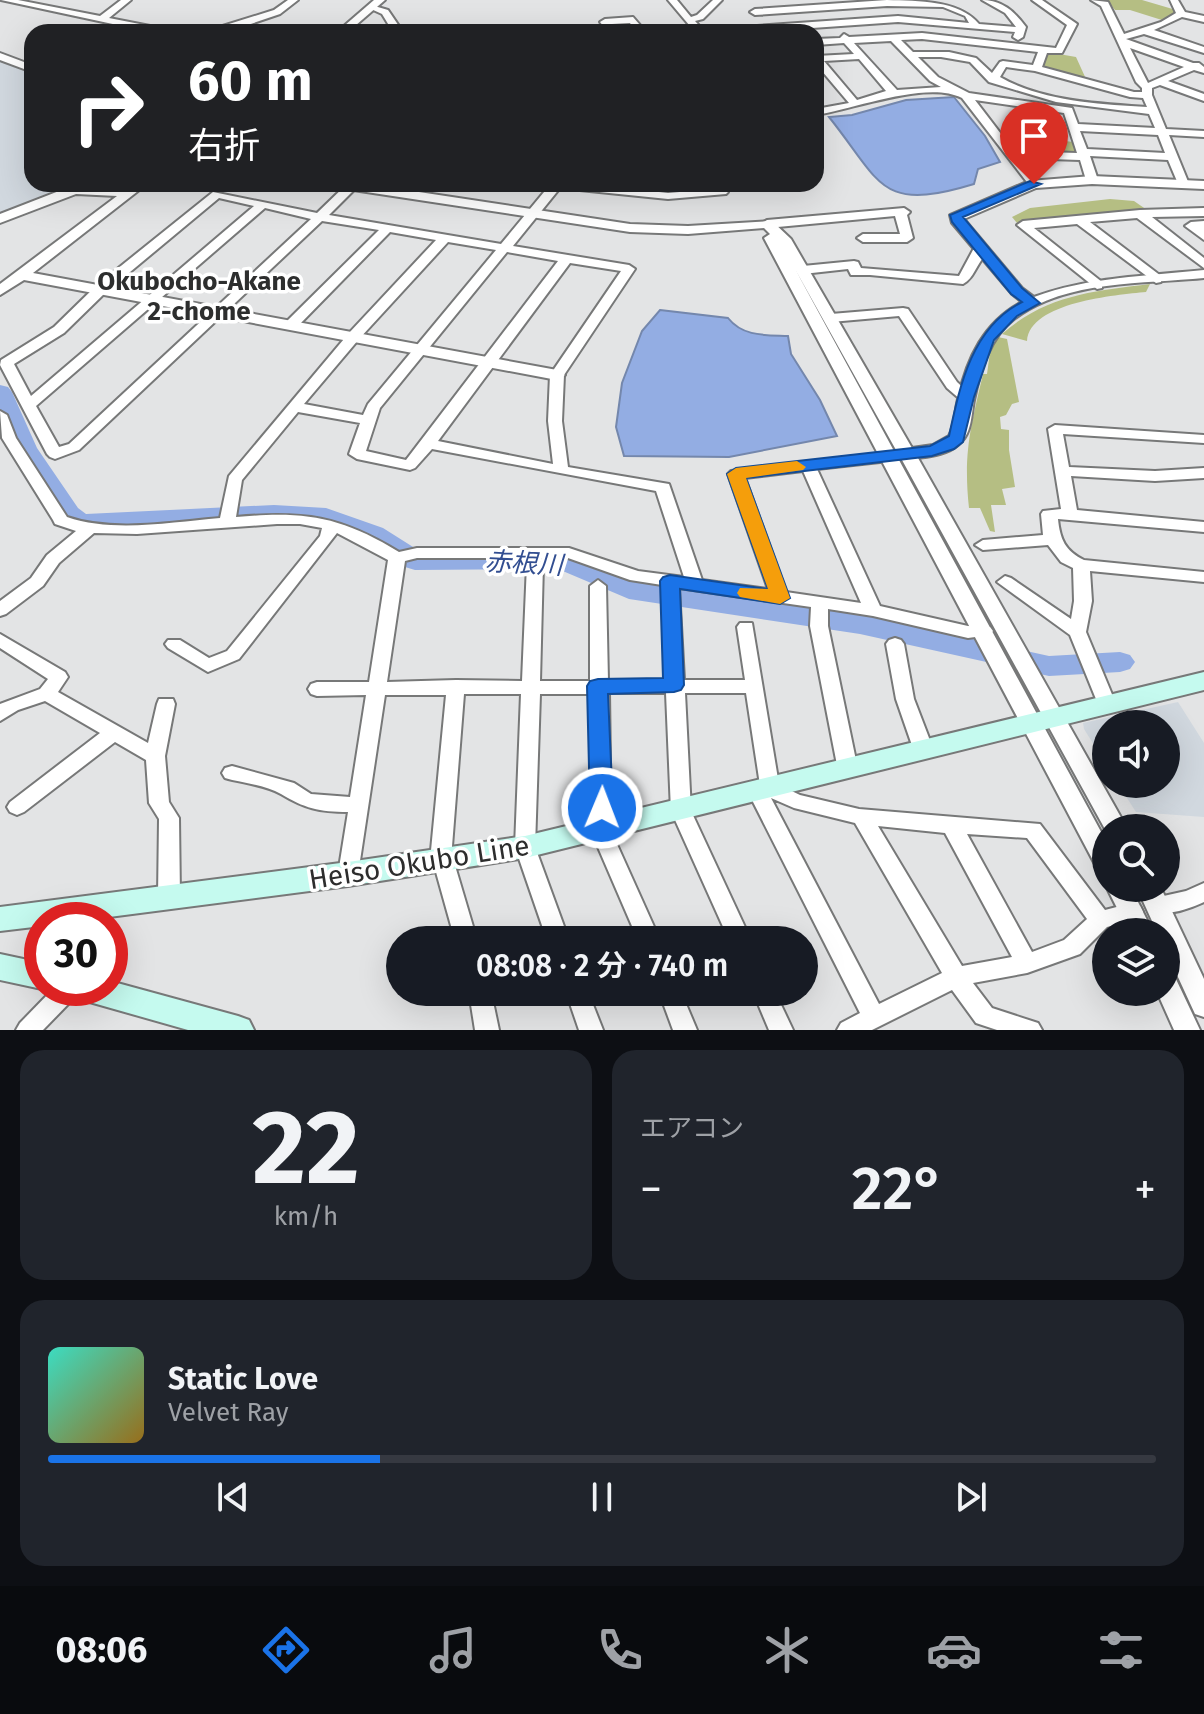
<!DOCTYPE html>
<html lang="ja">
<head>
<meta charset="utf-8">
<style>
	:root { --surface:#171b24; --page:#20242c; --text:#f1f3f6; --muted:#9ea1a6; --line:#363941; --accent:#1a73e8 }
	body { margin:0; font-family:"Fira Sans","Noto Sans JP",sans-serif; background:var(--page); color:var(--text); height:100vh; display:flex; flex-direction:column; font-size:30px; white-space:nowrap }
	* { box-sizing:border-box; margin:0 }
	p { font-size:26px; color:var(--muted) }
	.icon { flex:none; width:44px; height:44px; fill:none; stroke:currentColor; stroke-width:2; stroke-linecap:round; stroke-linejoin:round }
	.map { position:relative; height:1030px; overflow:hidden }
	.details { display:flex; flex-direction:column; gap:20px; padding:20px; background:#0d0f14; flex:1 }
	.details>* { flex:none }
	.banner { position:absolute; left:24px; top:24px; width:800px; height:168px; border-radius:24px; box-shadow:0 8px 32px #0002; background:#202124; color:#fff; overflow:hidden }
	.buttons { position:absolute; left:1092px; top:710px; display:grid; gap:16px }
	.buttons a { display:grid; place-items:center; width:88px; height:88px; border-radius:50%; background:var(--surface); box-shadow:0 8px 32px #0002; font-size:40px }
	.speed { position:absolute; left:24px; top:902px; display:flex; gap:16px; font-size:40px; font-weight:700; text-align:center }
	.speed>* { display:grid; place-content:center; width:104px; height:104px; border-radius:50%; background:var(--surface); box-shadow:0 8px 32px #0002; line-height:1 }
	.speed .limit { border:12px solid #d22; background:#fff; color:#111 }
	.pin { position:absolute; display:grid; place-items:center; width:68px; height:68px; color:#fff; margin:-82px -34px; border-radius:50% 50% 50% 0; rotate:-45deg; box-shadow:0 0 8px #0007 }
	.pin .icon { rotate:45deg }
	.me { position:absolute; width:88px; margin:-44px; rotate:1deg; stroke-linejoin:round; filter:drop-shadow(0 0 6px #0008) }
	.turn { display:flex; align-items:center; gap:28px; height:168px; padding:0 32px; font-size:36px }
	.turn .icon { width:104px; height:104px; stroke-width:2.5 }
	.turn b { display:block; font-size:56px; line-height:68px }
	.big { font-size:60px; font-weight:600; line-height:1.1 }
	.details .tile { flex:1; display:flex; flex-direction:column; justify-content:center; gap:12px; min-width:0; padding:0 28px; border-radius:24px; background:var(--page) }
	.details .dial { align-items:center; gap:0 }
	.dial b { font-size:104px; line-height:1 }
	.song { display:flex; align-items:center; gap:24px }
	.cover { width:96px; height:96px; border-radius:12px; background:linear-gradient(135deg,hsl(170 70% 55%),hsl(40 70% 35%)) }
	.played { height:8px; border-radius:4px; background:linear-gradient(90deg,var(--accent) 30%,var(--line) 30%) }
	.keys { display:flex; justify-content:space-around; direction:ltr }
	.heat { display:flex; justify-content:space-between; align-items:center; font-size:44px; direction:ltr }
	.details .tiles { flex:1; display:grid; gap:20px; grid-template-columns:1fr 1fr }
	.tile:last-child { grid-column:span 2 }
	.trip { position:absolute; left:386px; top:926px; width:432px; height:80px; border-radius:40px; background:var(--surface); box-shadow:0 8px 32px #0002; font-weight:600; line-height:80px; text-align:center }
	.tab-bar { display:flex; height:128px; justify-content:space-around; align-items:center; background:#090b0e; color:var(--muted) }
	.tab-bar .icon { width:56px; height:56px }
	.tab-bar .active { color:var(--accent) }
	.tab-bar b { font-size:36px; color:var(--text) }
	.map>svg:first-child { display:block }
</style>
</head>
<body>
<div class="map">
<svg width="1204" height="1030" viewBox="0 0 1204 1030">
	<rect width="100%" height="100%" fill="#e3e4e5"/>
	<g fill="#d1d8df">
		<polygon points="0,60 32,74 32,184 78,184 0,214"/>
		<polygon points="1178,702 1204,743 1204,817 1136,812 1118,784 1166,784 1166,724 1106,724 1106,764 1084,729 1083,723"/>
	</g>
	<g fill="#b5be83">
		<polygon points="1107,0 1142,0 1176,10 1176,13 1165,21 1130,10 1115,10"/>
		<polygon points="1053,53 1076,57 1086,79 1041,68 1046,54"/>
		<polygon points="1006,135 1074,142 1079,156 1016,152"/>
		<polygon points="1110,199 1134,201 1147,210 1017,223 1012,217 1030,208"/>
		<path d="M1150,284L1146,292C1116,295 1030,302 1027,341L1002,334C1046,295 1094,291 1150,284Z"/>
		<path d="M998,337L1007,339L1019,402L1012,404L1006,415L1000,417L1001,429L1009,430V450L1015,487L1002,489L1006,505H991L995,532L990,531L980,508H969C963,453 971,426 983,374H987L990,352Z"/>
	</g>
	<g fill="#93ade3" stroke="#7487ac" stroke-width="2">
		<path d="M954,97L985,136L1000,162L978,169L974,184C879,213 882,183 829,117L852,115L906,100Z"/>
		<path d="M660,310L728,318C743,337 766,335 788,336L791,354L820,400L837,436L729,457L624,456L616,427L622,383L642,331Z"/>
	</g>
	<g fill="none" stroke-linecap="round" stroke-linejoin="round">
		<polygon fill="#93ade3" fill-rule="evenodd" points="0,385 8,387 12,392 37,448 78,508 86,514 274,505 326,508 383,528 421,552 562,551 635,582 860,614 1049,656 1120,652 1130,655 1135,662 1130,669 1120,672 1049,676 860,634 629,599 558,569 415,570 405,567 365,540 322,524 274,521 90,531 68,526 60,520 13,448 0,419"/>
		<defs>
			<g id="minor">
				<polygon points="1,0 18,0 100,16 121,0 131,0 109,18 150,26 213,29 274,10 288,0 298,0 280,14 227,32 150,32"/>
				<polygon points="668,0 677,0 691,17 697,15 713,0 722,0 703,19 695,21 705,32 695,32"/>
				<path d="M887,0C919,1 959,0 979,24L1016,27L1005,13L982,0C1002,0 1014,11 1026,27L1023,37L1018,40L1013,37L1015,32L898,22L754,32H709L714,29L898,16L969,23L965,16L943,7L887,6L755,15L750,12L755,9Z"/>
				<path d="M1032,0H1042L1077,24L1062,53H1047L1042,67L1134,92H1142V88L1136,82L1101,6L1091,0L1108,2L1124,34L1161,22L1176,13L1170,0H1178L1185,12L1204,16V22L1182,17L1154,30L1204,47V53L1144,34L1126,39L1193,63H1199L1204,67V73L1194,70L1168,81L1204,94V101L1160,85L1152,88V95L1166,129L1204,131V137L1169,135L1189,184L1187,186H1179L1168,160L1090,156L1098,180L1092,183L1086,180L1080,160L1019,158L1040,184L1030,186L962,98C928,80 854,109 816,115V109L849,103L816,64V56L854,54L844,43L816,45V39L840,38L844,34L849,37L922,33L1056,48L1067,25ZM922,39L1038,52L1033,65L1003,61L1000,62L992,73L976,58L949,52H913L901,40ZM891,41L930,81L941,87L897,90L854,43ZM1130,48L1184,67L1148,83ZM918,57H941L970,62L989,82L1056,102L1149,114L1155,128L1078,124L1072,108L969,93L938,77ZM859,59L886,91L857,100L824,61ZM1006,67L1035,71L1130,97L1143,98L1147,107C1099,104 1042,101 1000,77ZM975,100L1064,113L1077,153L1014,151ZM1080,131L1158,135L1165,153L1087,149Z"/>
				<polygon points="371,5 388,10 403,32 393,32 382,14 371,9"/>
				<polygon points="633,17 646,32 636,32 630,23 612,24 618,32 608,32 600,22 605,19"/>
				<path d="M347,184L358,186L329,215L501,244L549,186L548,184H587L668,193L715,189L712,184H724L728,192L726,194L668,199L560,188L513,246L629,265L635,269L564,375L562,421L568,467L669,484L702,580L768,589L728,474L731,471L894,453L897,456L889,461L817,469L880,606L968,626L990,627L993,631L990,635L968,638L873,616L828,609V626L858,770L855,775L848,777L841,775L838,770L810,626L811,607L679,588L684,680H745L737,627L740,623H752L779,785L800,795L859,809L1040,824L1105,910L1132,903L1140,906L1143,912L1140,918L1107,927L1080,954L1027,973L973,983L992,1008L1038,1023L1042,1030H997L976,1023L952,990L872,1030H837L841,1023L860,1013L748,792L751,787L760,785L746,693H685L691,811L751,940H729L671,811L666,693H609L611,831L660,940H638L591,831L590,694H540L535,847L569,940H547L515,847L521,694H464L451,859L456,869L477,940H455L436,872L430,861L446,695H385L358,874L355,880L348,882L341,880L338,874L348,812C319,812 304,808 281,794C266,785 242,783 225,778L222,773L225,768L232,766L294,783L311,794L350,797L366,695L317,696L311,694L308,689L311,684L317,682H369L388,560L337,533L239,659L208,672L168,648L165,644L168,640H180L209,658L227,651L320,536L322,528L300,524H277L137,534L94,533L59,563L43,586L6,614L0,616V601L31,578L47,555L76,531L55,524L53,520L2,438L0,411L7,415L16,438L67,517C113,533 172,522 220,518L229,476L349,333L436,240L390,232L297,327H287V321L379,230L322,221L79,450L55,459L50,457L47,454L0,365L1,360L54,327L96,286L213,192L317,213ZM219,198L254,206L31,396L14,364L64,333L106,292ZM265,208L311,219L69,444L59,447L36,406ZM448,242L496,250L368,404L363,415L304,404L359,339ZM507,252L558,261L406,460L366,451L380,408ZM570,263L621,271L550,375L548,421L553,464L438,441ZM298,412L360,423L349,454L357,459L410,470L415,468L432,449L656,491L684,577L638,571L569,548H417L399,552C340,516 304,511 236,517L242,480ZM803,471L861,603L786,592L745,478ZM417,558H568L630,580L662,585L666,680L608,681L606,586L598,580L590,586V681H540L543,564L535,559L527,564L522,681L456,680L387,682L405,561ZM771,798L794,808L855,823L942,973L879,1004ZM878,826L945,833L1012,957L962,966ZM967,834L1027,838L1087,919L1064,940L1032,952Z"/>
				<polygon points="904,208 910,212 907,215 913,238 907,242 863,242 857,238 863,234 900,234 895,216 767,228 761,224 767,220"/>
				<polygon points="1204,208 1204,216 1152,217 1204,258 1204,268 1137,218 1090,222 1161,276 1161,282 1156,283 1077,224 1034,228 1102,282 1102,288 1097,289 1017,225 1023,221 1140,210"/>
				<polygon points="1204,221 1204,240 1185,226 1191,222"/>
				<path d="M984,247L990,251C977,260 975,278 963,284L870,275H851L848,269L803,274L797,270L803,266L854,261L858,262L861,268L959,276L973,250Z"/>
				<polygon points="903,308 908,309 957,382 973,397 971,400 961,400 947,388 899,316 831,322 824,318 831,314"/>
				<path d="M1055,425L1204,435V443L1063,434L1069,467L1155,471L1204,468V478L1155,481L1071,476L1077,510L1204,522V532L1058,519C1060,539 1065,551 1084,560L1204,572V582L1090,571L1092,601L1086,632L1116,704L1114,709H1100L1098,704L1070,635L997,582L1005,576L1011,578L1071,619L1074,601L1073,568L1061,562L1048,545L983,550L975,545L983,540L1043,535L1041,514L1043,511L1061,509L1048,429Z"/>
				<polygon points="0,634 65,672 68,677 58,692 148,743 157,704 159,699 173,699 175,704 165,756 169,802 179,818 180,897 177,903 169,906 161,903 158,897 159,819 149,803 146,760 115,742 24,812 17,815 10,812 7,807 10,802 100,733 45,701 18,710 0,721 0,704 40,689 48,679 0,648"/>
				<polygon points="895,638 901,640 904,644 914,699 934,751 931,756 924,758 917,756 914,751 896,699 886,644 889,640"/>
				<path d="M1204,883V902C1189,909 1166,917 1150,911L1147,905L1150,899L1186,891Z"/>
				<polygon points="54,988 80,988 77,995 43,1030 16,1030 20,1023"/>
				<polygon points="469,992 491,992 499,1030 475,1030"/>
				<polygon points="566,992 588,992 603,1030 579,1030"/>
				<polygon points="659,992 681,992 697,1030 673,1030"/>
				<polygon points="753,992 775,992 793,1030 769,1030"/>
			</g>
			<g id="tertiary">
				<polygon points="374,0 385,0 348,32 337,32"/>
				<polygon points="0,53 32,65 32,72 0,60"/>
				<path d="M1092,176L1204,181V189L1092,184L1036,188L964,219L1022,288L1034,297C1088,277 1147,276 1204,270V278C1144,284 1064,280 1014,319C990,337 980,371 974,400C971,416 972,434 958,445C948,454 931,456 918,458L1127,828H1106V831L902,460H899L1106,841V872L1098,870L764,238L770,234L764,228L688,234L630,232L340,188L334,184H366L630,224L688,226L772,221L791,239L912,448L933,445L949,436C955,424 955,411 958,399C967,358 984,322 1022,302L1012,294L952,223L950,215L1029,181ZM795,269L896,450L894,451Z"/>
				<polygon points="77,184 125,190 133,184 147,184 33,273 557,370 565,375 557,380 24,280 0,295 0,284 117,196 76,194 0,223 0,214"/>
				<polygon points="1107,888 1131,888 1153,932 1129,932"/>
				<polygon points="1137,888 1161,888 1204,979 1204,1017 1195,1014 1166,951 1166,932 1157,932"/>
				<polygon points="1166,974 1175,977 1200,1030 1174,1030 1157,992 1166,992"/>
			</g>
			<g id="secondary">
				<polygon points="1204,672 1204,690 525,858 348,886 86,920 42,920 42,926 0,931 0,907 348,862 525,836"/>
				<polygon points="0,954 42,963 42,988 45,988 42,989 0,980"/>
				<polygon points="110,981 238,1016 249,1020 254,1030 188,1030 86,1001 75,997 71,988 110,988"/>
			</g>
		</defs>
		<use href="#minor" stroke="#777878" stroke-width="4"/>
		<use href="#tertiary" stroke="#777878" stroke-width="4"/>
		<use href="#secondary" stroke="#777878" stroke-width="4"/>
		<use href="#minor" fill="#fff" fill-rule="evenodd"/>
		<use href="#tertiary" fill="#fff" fill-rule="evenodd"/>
		<use href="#secondary" fill="#c5faef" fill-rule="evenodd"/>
	</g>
	<path fill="#1a73e8" stroke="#114b97" stroke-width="2" d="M1030,181L1041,184L963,217L1022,288L1040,303L1017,316L994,340L974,397L963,442L954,449L932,456L746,478L790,598L780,604L680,589L684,685L681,690L674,692L608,694L613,808L610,814L602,817L594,814L590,808L587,686L590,681L598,679L663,678L660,581L663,577L670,575L768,589L727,474L736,468L930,446L949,436C960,385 972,327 1022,302L1011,294L952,222L950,215Z"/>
	<polygon fill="#f59e0b" points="797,461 806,467 803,470 746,478 790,598 780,604 740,597 737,593 740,588 768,589 727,474 736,468"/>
	<g text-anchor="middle" stroke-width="7" stroke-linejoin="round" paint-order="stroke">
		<g font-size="26" font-weight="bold" fill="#2d2e2e" stroke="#fff">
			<text x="199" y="290">Okubocho-Akane<tspan x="199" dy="30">2-chome</tspan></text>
		</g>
		<g font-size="26" font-style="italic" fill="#324e91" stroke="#fff">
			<text transform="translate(524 563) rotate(3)" y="9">赤根川</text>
		</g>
		<g font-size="28" fill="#2d2d2d" stroke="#fff">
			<text transform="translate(419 862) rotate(-9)" y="10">Heiso Okubo Line</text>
		</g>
	</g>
</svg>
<div class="buttons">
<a><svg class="icon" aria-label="sound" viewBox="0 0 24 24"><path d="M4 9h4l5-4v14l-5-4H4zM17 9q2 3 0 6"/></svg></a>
<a><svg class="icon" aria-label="search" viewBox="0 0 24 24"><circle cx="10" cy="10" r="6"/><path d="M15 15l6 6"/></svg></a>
<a><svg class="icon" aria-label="layers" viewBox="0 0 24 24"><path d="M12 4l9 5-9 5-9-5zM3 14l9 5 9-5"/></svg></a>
</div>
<div class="speed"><div class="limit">30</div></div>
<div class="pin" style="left:1034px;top:184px;background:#d93025"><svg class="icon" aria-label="arrive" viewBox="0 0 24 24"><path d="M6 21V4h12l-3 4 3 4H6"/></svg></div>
<svg class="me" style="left:602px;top:808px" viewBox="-20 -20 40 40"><circle r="17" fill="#1a73e8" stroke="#fff" stroke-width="3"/><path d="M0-11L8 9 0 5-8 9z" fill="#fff"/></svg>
<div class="trip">08:08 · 2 分 · 740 m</div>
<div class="banner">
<div class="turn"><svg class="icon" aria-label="right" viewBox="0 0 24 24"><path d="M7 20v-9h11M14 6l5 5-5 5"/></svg><div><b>60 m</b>右折</div></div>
</div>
</div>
<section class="details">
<div class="tiles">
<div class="tile dial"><b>22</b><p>km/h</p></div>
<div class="tile"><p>エアコン</p>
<div class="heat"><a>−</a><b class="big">22°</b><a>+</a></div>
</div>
<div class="tile">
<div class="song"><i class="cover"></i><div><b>Static Love</b><p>Velvet Ray</p></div></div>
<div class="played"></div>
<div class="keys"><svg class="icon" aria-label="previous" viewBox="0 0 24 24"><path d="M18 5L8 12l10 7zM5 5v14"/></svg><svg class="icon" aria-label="pause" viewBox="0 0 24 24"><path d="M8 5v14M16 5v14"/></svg><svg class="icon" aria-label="next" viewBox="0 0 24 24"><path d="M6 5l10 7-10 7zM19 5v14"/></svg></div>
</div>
</div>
</section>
<nav class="tab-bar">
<b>08:06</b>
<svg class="icon active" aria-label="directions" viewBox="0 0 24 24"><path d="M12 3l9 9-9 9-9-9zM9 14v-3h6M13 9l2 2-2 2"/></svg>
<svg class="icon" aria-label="music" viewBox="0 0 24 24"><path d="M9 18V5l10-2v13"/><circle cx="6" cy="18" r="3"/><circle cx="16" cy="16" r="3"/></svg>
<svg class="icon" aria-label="phone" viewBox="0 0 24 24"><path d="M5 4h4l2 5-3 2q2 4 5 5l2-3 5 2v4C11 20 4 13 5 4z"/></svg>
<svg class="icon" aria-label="climate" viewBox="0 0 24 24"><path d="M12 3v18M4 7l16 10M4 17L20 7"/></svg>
<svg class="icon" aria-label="car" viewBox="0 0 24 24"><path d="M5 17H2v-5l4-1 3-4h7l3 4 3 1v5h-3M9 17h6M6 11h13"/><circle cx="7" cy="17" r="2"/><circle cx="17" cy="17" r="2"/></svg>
<svg class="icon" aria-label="filters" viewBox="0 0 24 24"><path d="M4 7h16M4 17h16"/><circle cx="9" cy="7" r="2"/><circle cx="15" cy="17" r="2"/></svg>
</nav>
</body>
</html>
